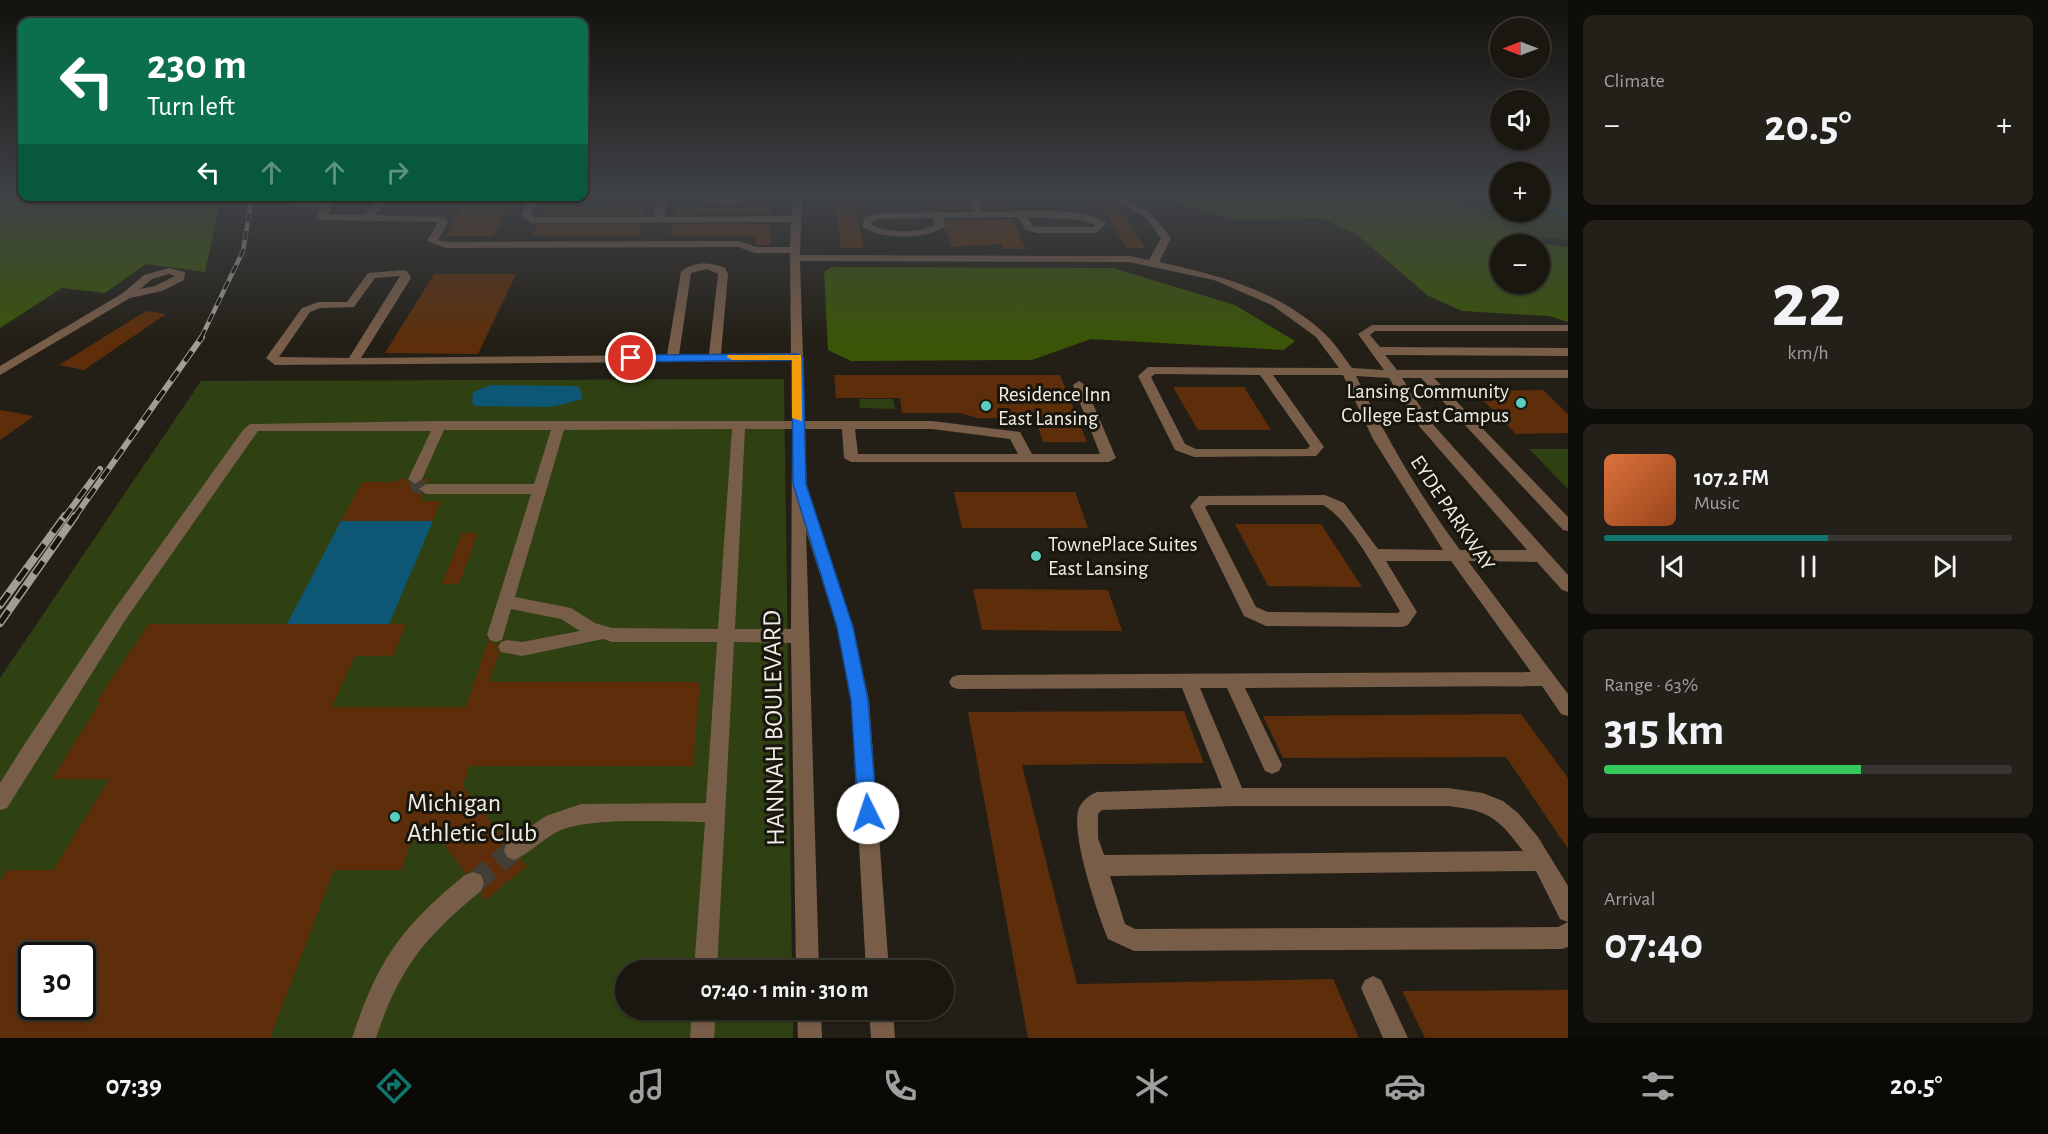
<!DOCTYPE html>
<html lang="en">
<head>
<meta charset="utf-8">
<style>
	:root { --surface:#1a1710; --page:#232019; --text:#f1f3f6; --muted:#9f9f9f; --line:#383630; --accent:#0f766e }
	body { margin:0; font-family:"Alegreya Sans",sans-serif; background:var(--page); color:var(--text); height:100vh; display:flex; flex-direction:column; font-size:22px; white-space:nowrap }
	* { box-sizing:border-box; margin:0 }
	p { font-size:20px; color:var(--muted) }
	.icon { flex:none; width:33px; height:33px; fill:none; stroke:currentColor; stroke-width:2; stroke-linecap:round; stroke-linejoin:round }
	.map { position:relative; flex:1; overflow:hidden }
	.drawer { display:flex; flex-direction:column; gap:15px; padding:15px; background:#0e0d09; width:480px }
	.drawer>* { flex:none }
	.hud { position:absolute; left:18px; top:18px; width:570px; height:183px; border-radius:12px; box-shadow:0 2px 4px #0004,0 0 0 2px var(--line); background:#0b6e4f; color:#fff; overflow:hidden }
	.needle { width:39px; rotate:270deg }
	.fabs { position:absolute; left:1490px; top:18px; display:grid; gap:12px }
	.fabs a { display:grid; place-items:center; width:60px; height:60px; border-radius:50%; background:var(--surface); box-shadow:0 2px 4px #0004,0 0 0 2px var(--line); font-size:30px }
	.speed { position:absolute; left:18px; top:942px; display:flex; gap:12px; font-size:30px; font-weight:700; text-align:center }
	.speed>* { display:grid; place-content:center; width:78px; height:78px; border-radius:50%; background:var(--surface); box-shadow:0 2px 4px #0004,0 0 0 2px var(--line); line-height:1 }
	.speed .limit { border:3px solid #111; border-radius:9px; background:#fff; color:#111 }
	.pin { position:absolute; display:grid; place-items:center; width:51px; height:51px; color:#fff; margin:-26px; border:3px solid #fff; border-radius:50%; box-shadow:0 2px 6px #0007 }
	.me { position:absolute; width:66px; margin:-33px; rotate:356deg; stroke-linejoin:round; filter:drop-shadow(0 0 4px #0008) }
	.turn { display:flex; align-items:center; gap:21px; height:126px; padding:0 30px; font-size:27px }
	.turn .icon { width:78px; height:78px; stroke-width:2.5 }
	.turn b { display:block; font-size:42px; line-height:51px }
	.lanes { display:flex; align-items:center; height:57px; padding:0 30px; background:#0003; justify-content:center; gap:30px; direction:ltr }
	.lanes .off { opacity:.35 }
	.big { font-size:45px; font-weight:700; line-height:1.1 }
	.drawer .widget { flex:1; display:flex; flex-direction:column; justify-content:center; gap:9px; min-width:0; padding:0 21px; border-radius:12px; background:var(--page) }
	.drawer .dial { align-items:center; gap:0 }
	.dial b { font-size:78px; line-height:1 }
	.song { display:flex; align-items:center; gap:18px }
	.cover { width:72px; height:72px; border-radius:9px; background:linear-gradient(135deg,hsl(20 70% 55%),hsl(20 70% 35%)) }
	.played { height:6px; border-radius:3px; background:linear-gradient(90deg,var(--accent) 55%,var(--line) 55%) }
	.keys { display:flex; justify-content:space-around; direction:ltr }
	.heat { display:flex; justify-content:space-between; align-items:center; font-size:33px; direction:ltr }
	.charge { height:9px; border-radius:4px; background:linear-gradient(90deg,#34c759 63%,var(--line) 0) }
	.trip { position:absolute; left:615px; top:960px; width:339px; height:60px; border-radius:30px; background:var(--surface); box-shadow:0 2px 4px #0004,0 0 0 2px var(--line); font-weight:700; line-height:60px; text-align:center }
	.menu { display:flex; height:96px; justify-content:space-around; align-items:center; background:#0a0906; color:var(--muted) }
	.menu .icon { width:42px; height:42px }
	.menu .selected { color:var(--accent) }
	.menu b { font-size:27px; color:var(--text) }
	main { display:flex; flex:1; min-height:0 }
	.map>svg:first-child { display:block }
</style>
</head>
<body>
<main>
<div class="map">
<svg width="1568" height="1038" viewBox="0 0 1568 1038">
	<rect width="100%" height="100%" fill="#231f16"/>
	<g fill="#2f4112" fill-rule="evenodd">
		<polygon points="1416,197 1500,197 1500,212 1539,212 1539,197 1568,197 1568,240 1506,235"/>
		<path d="M784,379L792,970H626V1010H793V1038H0V678L201,381ZM32,956H82V1006H32Z"/>
		<polygon points="859,399 893,399 895,409 860,408"/>
		<polygon points="1529,449 1568,449 1568,489"/>
	</g>
	<g fill="#3a5507" fill-rule="evenodd">
		<polygon points="0,197 71,201 100,197 221,197 205,272 146,264 105,293 62,288 0,328"/>
		<path d="M1163,197H1445L1540,244L1568,247V322L1550,316L1462,311L1427,295L1355,233L1320,218L1238,220L1172,202ZM1500,244H1539V284H1500Z"/>
		<polygon points="1539,197 1568,197 1568,212 1539,208"/>
		<polygon points="831,267 1113,268 1235,305 1295,341 1284,350 1091,339 1032,360 851,361 828,350 824,272"/>
	</g>
	<g fill="#0d5674">
		<polygon points="491,385 575,386 579,387 583,399 551,407 475,406 472,402 473,392"/>
		<polygon points="341,521 433,521 389,624 287,624"/>
	</g>
	<g fill="none" stroke-linecap="round" stroke-linejoin="round">
		<polyline stroke="#0d5674" stroke-width="4" points="1539,204 1568,214"/>
	</g>
	<g fill="#5d2e09" fill-rule="evenodd">
		<polygon points="550,197 567,197 563,207 630,206 632,197 648,197 644,215 542,215"/>
		<polygon points="996,200 1003,200 1007,209 985,210 981,201"/>
		<polygon points="1097,200 1114,201 1145,248 1127,248"/>
		<polygon points="835,201 856,201 863,248 841,248"/>
		<polygon points="937,201 967,201 971,210 940,210"/>
		<polygon points="463,203 511,203 493,236 446,236"/>
		<polygon points="771,206 771,214 674,215 676,207"/>
		<polygon points="1012,219 1026,249 1003,249 1001,244 951,247 945,228 946,220"/>
		<polygon points="770,224 771,245 756,245 756,236 670,235 672,225"/>
		<polygon points="537,225 641,225 639,235 532,236"/>
		<polygon points="434,274 516,274 478,354 385,353"/>
		<polygon points="146,311 166,314 84,370 59,365"/>
		<polygon points="834,375 1060,375 1087,442 1043,442 1035,418 977,418 960,413 902,413 900,398 836,398"/>
		<polygon points="1173,387 1244,387 1271,430 1198,430"/>
		<polygon points="1543,390 1568,414 1568,433 1516,434 1474,391"/>
		<polygon points="0,410 34,416 0,440"/>
		<polygon points="398,479 406,479 415,486 424,479 431,479 417,489 424,495 421,501 441,501 433,521 341,521 362,482 397,482"/>
		<polygon points="954,492 1075,492 1088,528 962,528"/>
		<polygon points="1235,524 1321,524 1362,587 1268,586"/>
		<polygon points="462,533 478,533 459,584 442,584"/>
		<polygon points="973,589 1108,590 1122,631 982,630"/>
		<path d="M149,624H406L393,656H355L332,707H466L488,641L497,644L499,653L489,682H700L693,766H469L463,786L506,841L502,849L505,858L513,862L521,859L527,866L485,900L481,894L486,884L483,874L474,870L465,873L442,841H411L402,870H334L270,1038H0V882L7,870H53L109,779H52L100,702H96ZM32,956H82V1006H32Z"/>
		<polygon points="1184,711 1204,763 1022,765 1077,984 1333,979 1359,1038 1028,1038 968,712"/>
		<polygon points="1521,714 1568,778 1568,849 1506,757 1283,758 1263,716"/>
		<polygon points="1568,990 1568,1038 1425,1038 1402,991"/>
	</g>
	<g fill="none" stroke-linecap="round" stroke-linejoin="round">
		<polyline stroke="#423e35" stroke-width="14" stroke-dasharray="14 7" stroke-linecap="butt" points="415,479 417,486 426,489"/>
		<polyline stroke="#423e35" stroke-width="22" stroke-dasharray="22 10" stroke-linecap="butt" points="473,883 514,850"/>
		<g fill="#785d49" fill-rule="evenodd">
			<path d="M296,197H305L301,202L327,201L329,197H338L328,214L365,215L380,197H389L375,215L445,217L448,223L438,240L446,242L739,241L756,247H790L791,222L532,223L521,216L530,197H539L531,215L534,217H654L658,197H668L664,217L792,216L794,199L805,197L802,202L800,255L1129,256L1149,260L1161,238L1146,218L1111,197C1137,197 1156,218 1171,238L1159,262C1218,275 1277,290 1323,332C1334,342 1343,356 1352,368L1384,370L1358,334L1372,325H1568V331H1375L1370,335L1380,347L1568,348V356L1385,355L1397,370H1568V378H1434L1568,517V531L1563,530L1421,378H1402L1429,420L1568,575V592L1562,590L1537,562L1468,561L1568,694V716L1561,714L1542,686L1245,688L1282,765L1279,771L1272,774L1265,771L1227,688H1200L1242,788H1448L1483,793L1503,801L1518,813L1538,837L1568,886V947L1562,949L1134,951L1108,939C1097,912 1072,838 1078,811C1080,802 1089,795 1097,792L1222,788L1182,688L958,689L952,687L949,682L952,677L958,675L1531,672L1451,561H1386L1417,612L1408,625L1402,627L1266,626L1244,616L1190,506L1199,496L1325,495L1344,503L1378,549L1443,550L1373,439L1343,375H1273L1324,447L1316,456L1194,457L1175,450L1138,376L1148,367L1339,368L1316,337L1272,305L1214,280L1129,262L800,261L805,421H932L1020,432L1032,454H1100L1073,385L1079,381L1085,385L1116,458L1109,462H851L844,458L842,429H805L807,492L853,627L869,700L889,970H866L851,700L837,627L806,531L819,970H796L791,643L734,642L717,970H694L705,822C667,822 593,817 561,830C544,837 531,853 514,860L507,857L504,850L507,843L546,816L581,804L706,803L717,642H612L603,639L522,656L501,652L498,647L501,642L507,640L522,642L580,631L561,619L511,609L502,640L496,642L490,640L487,635L531,494H426L419,489L426,484H534L551,430H444L422,479L415,484L408,479L431,431H258L126,619L7,808L0,810V783L22,748L114,610L243,430L250,424L440,421H792L791,361L275,365L266,358L302,308L318,302H347L368,273L403,270L407,271L411,278L361,358L667,355L681,272C693,261 710,262 725,268L728,274L721,354L791,353L790,253H755L738,247L446,248L427,241L438,222L321,220L316,217L323,207H290L288,205ZM707,269L718,274L709,354L679,355L691,273ZM400,276L349,358L279,357L310,312L320,308L354,307L375,278ZM1155,374L1260,375L1310,446L1307,449H1196L1185,444L1151,377ZM1356,376L1389,378L1419,426L1527,550H1460C1419,495 1386,437 1356,376ZM732,429L718,629L612,628L595,623L571,608L515,597L564,430ZM745,429H792L791,629H735ZM855,429H932L1010,439L1018,454H858ZM1208,505H1323C1350,519 1383,583 1400,611L1398,613L1268,612L1256,607L1205,507ZM1236,806H1448C1490,811 1497,817 1523,851L1104,855L1098,838V814L1102,810ZM1536,871L1560,919L1568,922L1558,927L1135,929L1125,924L1110,876Z"/>
			<polygon points="578,197 618,197 584,203"/>
			<polygon points="703,197 745,197 745,200 740,203 707,203 702,200"/>
			<path d="M968,197H977L983,212C1013,212 1085,204 1106,224L1096,233H1037L1026,230L1018,217L943,218L945,226C929,240 878,240 862,226L864,218L878,213L974,212ZM1027,217L1081,220L1095,225L1093,227H1037L1033,226ZM933,218L935,225C918,234 888,233 872,225V222L879,219Z"/>
			<path d="M169,268L185,272L184,280L162,291L130,298L0,375V366L123,293L144,275ZM169,274L175,276L155,286L140,289L152,279Z"/>
			<path d="M473,872L481,875L484,883L481,891C425,937 399,968 376,1038H352C378,960 401,927 465,875Z"/>
			<polygon points="1373,976 1381,980 1408,1038 1383,1038 1361,988 1365,980"/>
			<polygon points="692,1010 716,1010 714,1038 690,1038"/>
			<polygon points="797,1010 821,1010 822,1038 798,1038"/>
			<polygon points="869,1010 893,1010 895,1038 871,1038"/>
		</g>
		<defs>
			<polyline id="rail-far2" points="201,338 243,251 252,197"/>
			<g id="rail-far1">
				<polyline points="64,518 100,469"/>
				<polyline points="74,518 202,337"/>
			</g>
			<g id="rail">
				<polyline points="0,605 65,516"/>
				<polyline points="0,623 75,516"/>
			</g>
		</defs>
		<use href="#rail-far2" stroke="#a29e97" stroke-width="4.5"/>
		<use href="#rail-far1" stroke="#a29e97" stroke-width="6"/>
		<use href="#rail" stroke="#a29e97" stroke-width="8"/>
		<use href="#rail-far2" stroke="#19160d" stroke-width="3" stroke-dasharray="9" stroke-linecap="butt"/>
		<use href="#rail-far1" stroke="#19160d" stroke-width="4" stroke-dasharray="12" stroke-linecap="butt"/>
		<use href="#rail" stroke="#19160d" stroke-width="5" stroke-dasharray="15" stroke-linecap="butt"/>
	</g>
	<linearGradient id="sky" x2="0" y2="1"><stop stop-color="#13110c"/><stop offset="0.57" stop-color="#3f4247"/><stop offset="1" stop-color="#3f4247" stop-opacity="0"/></linearGradient>
	<rect width="1568" height="343" fill="url(#sky)"/>
	<polygon fill="#1a73e8" stroke="#114b97" stroke-width="1.5" points="797,354 803,357 806,484 853,627 868,700 877,813 874,819 868,822 861,819 858,813 851,700 837,627 793,484 792,360 631,362 625,358 631,355"/>
	<polygon fill="#f59e0b" points="728,355 801,355 802,421 792,418 792,360 732,360 727,357"/>
	<g fill="#59cebf" stroke="#19160d" stroke-width="2">
		<circle cx="1521" cy="403" r="6"/>
		<circle cx="986" cy="406" r="6"/>
		<circle cx="1036" cy="556" r="6"/>
		<circle cx="395" cy="817" r="6"/>
	</g>
	<g text-anchor="middle" stroke-width="6" stroke-linejoin="round" paint-order="stroke">
		<g font-size="21" fill="#f0ede7" stroke="#19160d" text-anchor="start">
			<text x="1509" y="398" text-anchor="end">Lansing Community<tspan x="1509" dy="24">College East Campus</tspan></text>
			<text x="998" y="401">Residence Inn<tspan x="998" dy="24">East Lansing</tspan></text>
			<text x="1048" y="551">TownePlace Suites<tspan x="1048" dy="24">East Lansing</tspan></text>
		</g>
		<g font-size="21" fill="#f0ede7" stroke="#19160d">
			<text transform="translate(1453 513) rotate(56)" y="7">EYDE PARKWAY</text>
		</g>
		<g font-size="26" fill="#f0ede7" stroke="#19160d">
			<text transform="translate(773 728) rotate(-91)" y="9">HANNAH BOULEVARD</text>
		</g>
		<g font-size="26" fill="#f0ede7" stroke="#19160d" text-anchor="start">
			<text x="407" y="811">Michigan<tspan x="407" dy="30">Athletic Club</tspan></text>
		</g>
	</g>
</svg>
<div class="fabs">
<a><svg class="needle" viewBox="-14 -14 28 28"><path d="M0-13l5 13h-10z" fill="#e53935"/><path d="M0 13l5-13h-10z" fill="#9f9f9f"/></svg></a>
<a><svg class="icon" aria-label="sound" viewBox="0 0 24 24"><path d="M4 9h4l5-4v14l-5-4H4zM17 9q2 3 0 6"/></svg></a>
<a>+</a>
<a>−</a>
</div>
<div class="speed"><div class="limit">30</div></div>
<div class="pin" style="left:631px;top:358px;background:#d93025"><svg class="icon" aria-label="arrive" viewBox="0 0 24 24"><path d="M6 21V4h12l-3 4 3 4H6"/></svg></div>
<svg class="me" style="left:868px;top:813px" viewBox="-20 -20 40 40"><circle r="19" fill="#fff"/><path d="M0-13L10 11 0 6-10 11z" fill="#1a73e8"/></svg>
<div class="trip">07:40 · 1 min · 310 m</div>
<div class="hud">
<div class="turn"><svg class="icon" aria-label="left" viewBox="0 0 24 24"><path d="M17 20v-9H6M10 6l-5 5 5 5"/></svg><div><b>230 m</b>Turn left</div></div>
<div class="lanes"><svg class="icon" aria-label="left" viewBox="0 0 24 24"><path d="M17 20v-9H6M10 6l-5 5 5 5"/></svg><svg class="icon off" aria-label="ahead" viewBox="0 0 24 24"><path d="M12 20V5M6 11l6-6 6 6"/></svg><svg class="icon off" aria-label="ahead" viewBox="0 0 24 24"><path d="M12 20V5M6 11l6-6 6 6"/></svg><svg class="icon off" aria-label="right" viewBox="0 0 24 24"><path d="M7 20v-9h11M14 6l5 5-5 5"/></svg></div>
</div>
</div>
<section class="drawer">
<div class="widget"><p>Climate</p>
<div class="heat"><a>−</a><b class="big">20.5°</b><a>+</a></div>
</div>
<div class="widget dial"><b>22</b><p>km/h</p></div>
<div class="widget">
<div class="song"><i class="cover"></i><div><b>107.2 FM</b><p>Music</p></div></div>
<div class="played"></div>
<div class="keys"><svg class="icon" aria-label="previous" viewBox="0 0 24 24"><path d="M18 5L8 12l10 7zM5 5v14"/></svg><svg class="icon" aria-label="pause" viewBox="0 0 24 24"><path d="M8 5v14M16 5v14"/></svg><svg class="icon" aria-label="next" viewBox="0 0 24 24"><path d="M6 5l10 7-10 7zM19 5v14"/></svg></div>
</div>
<div class="widget"><p>Range · 63%</p><b class="big">315 km</b><div class="charge"></div></div>
<div class="widget"><p>Arrival</p><b class="big">07:40</b></div>
</section>
</main>
<nav class="menu">
<b>07:39</b>
<svg class="icon selected" aria-label="directions" viewBox="0 0 24 24"><path d="M12 3l9 9-9 9-9-9zM9 14v-3h6M13 9l2 2-2 2"/></svg>
<svg class="icon" aria-label="music" viewBox="0 0 24 24"><path d="M9 18V5l10-2v13"/><circle cx="6" cy="18" r="3"/><circle cx="16" cy="16" r="3"/></svg>
<svg class="icon" aria-label="phone" viewBox="0 0 24 24"><path d="M5 4h4l2 5-3 2q2 4 5 5l2-3 5 2v4C11 20 4 13 5 4z"/></svg>
<svg class="icon" aria-label="climate" viewBox="0 0 24 24"><path d="M12 3v18M4 7l16 10M4 17L20 7"/></svg>
<svg class="icon" aria-label="car" viewBox="0 0 24 24"><path d="M5 17H2v-5l4-1 3-4h7l3 4 3 1v5h-3M9 17h6M6 11h13"/><circle cx="7" cy="17" r="2"/><circle cx="17" cy="17" r="2"/></svg>
<svg class="icon" aria-label="filters" viewBox="0 0 24 24"><path d="M4 7h16M4 17h16"/><circle cx="9" cy="7" r="2"/><circle cx="15" cy="17" r="2"/></svg>
<b>20.5°</b>
</nav>
</body>
</html>
